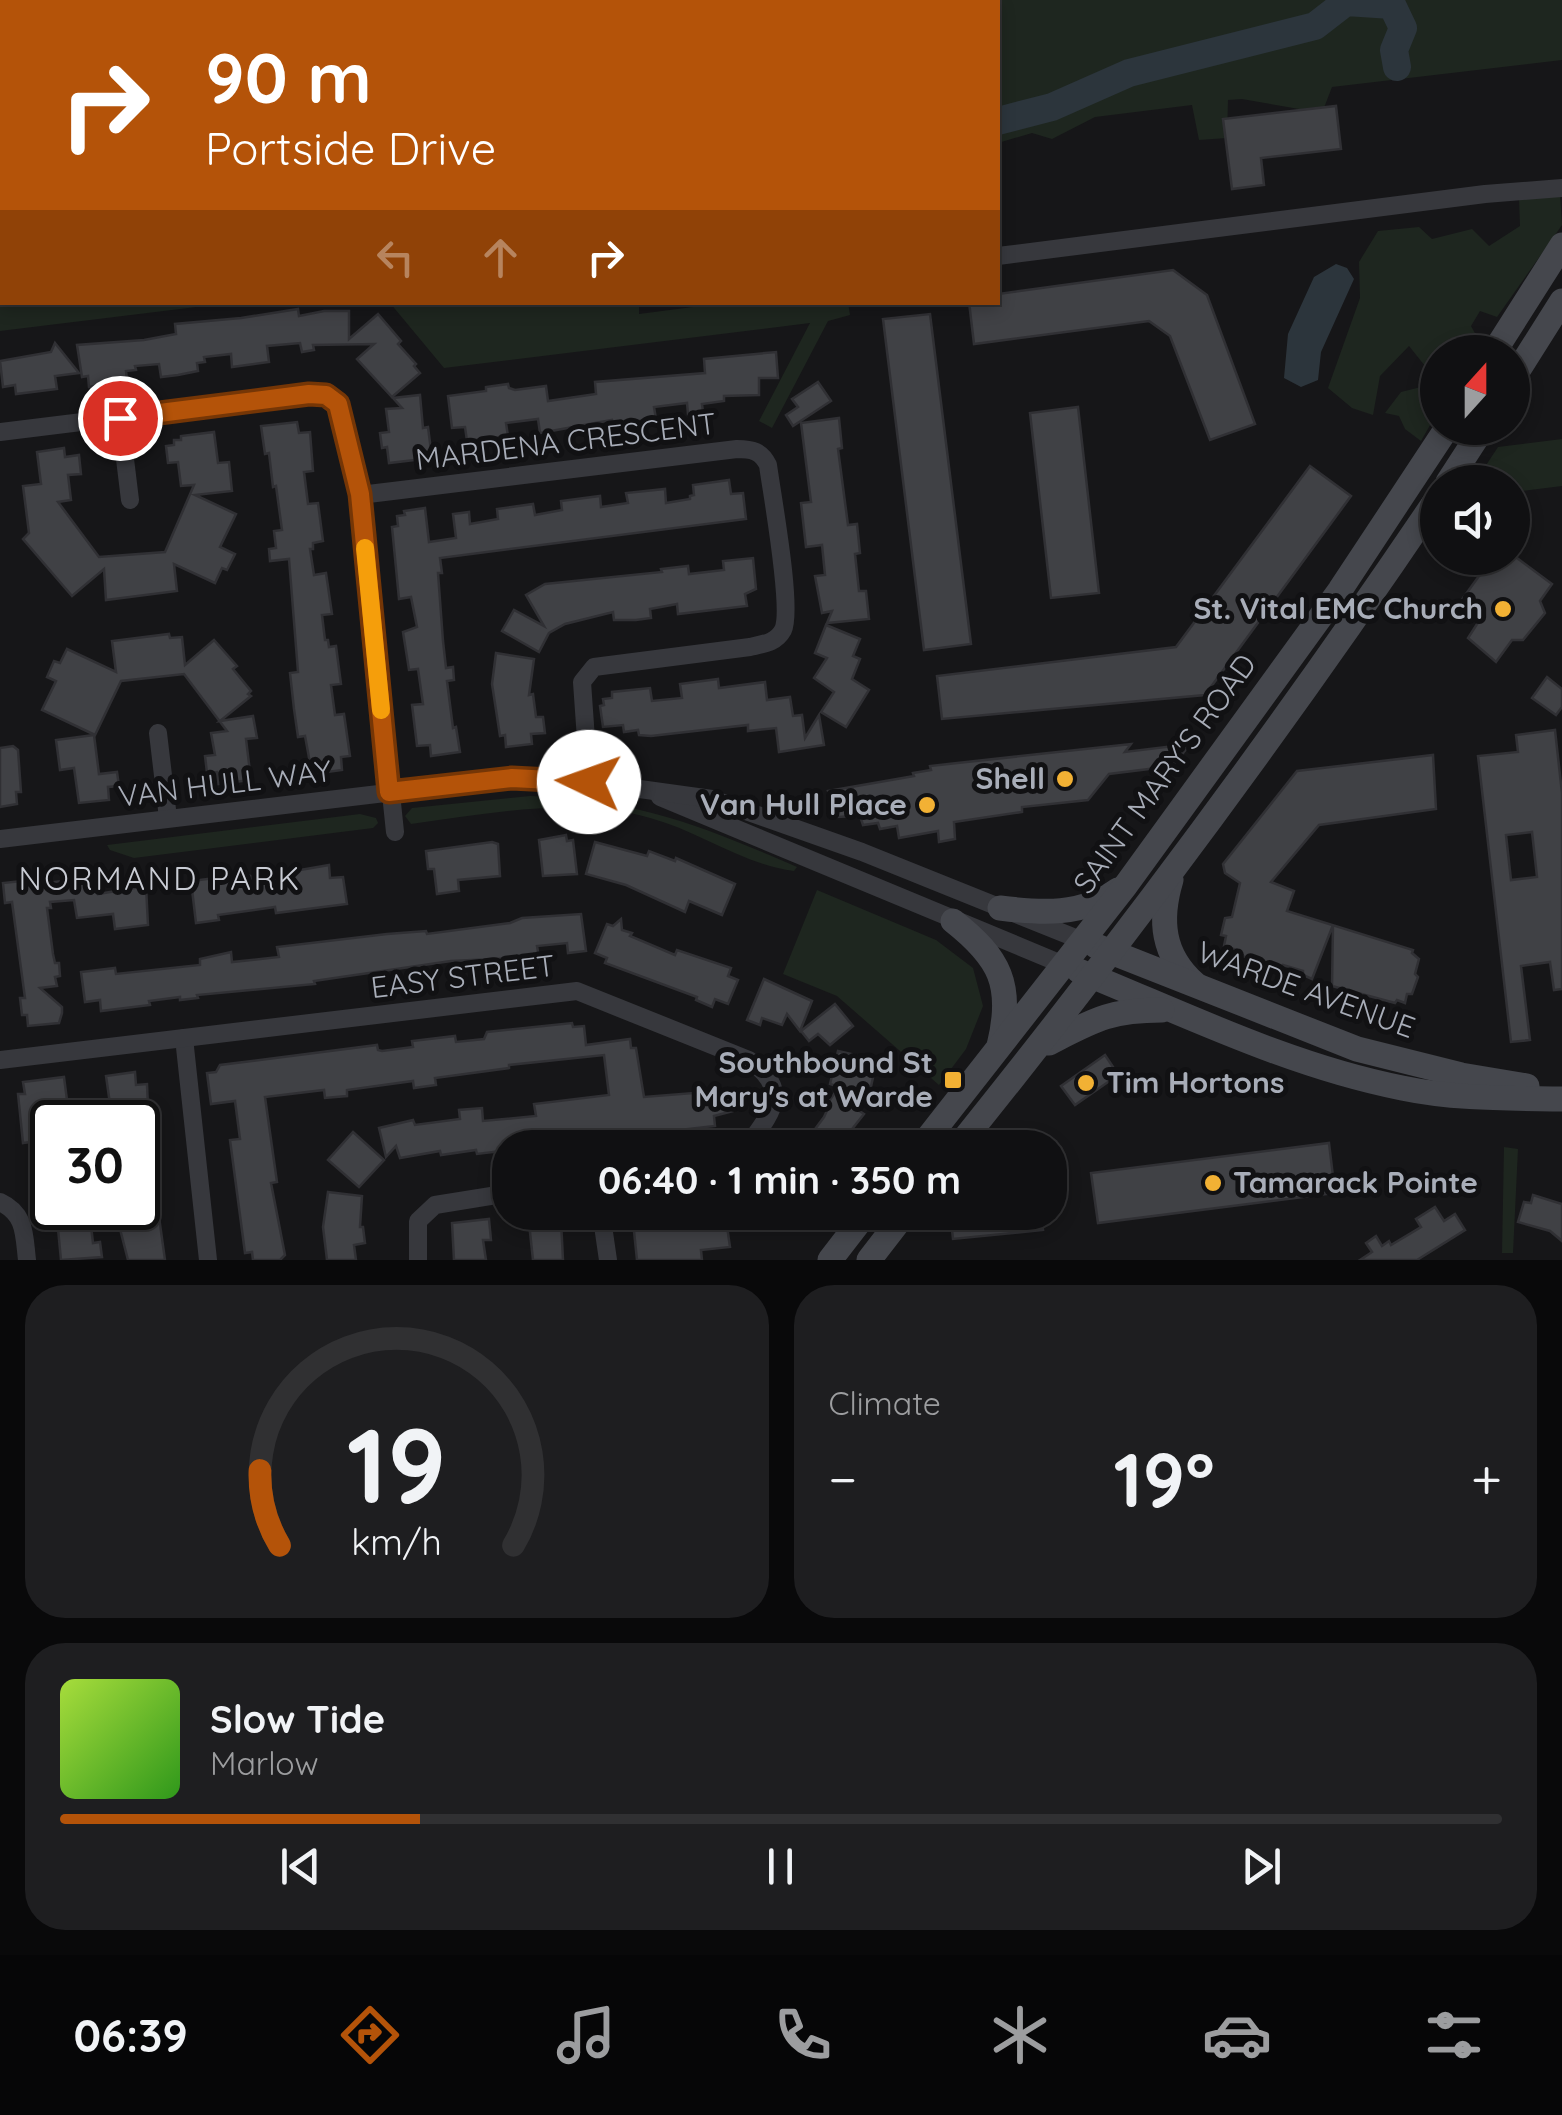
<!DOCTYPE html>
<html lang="en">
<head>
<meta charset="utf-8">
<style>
	:root { --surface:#101012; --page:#1e1e20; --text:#f1f3f6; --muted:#9c9d9f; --line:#303032; --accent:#b45309 }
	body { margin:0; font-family:Quicksand,sans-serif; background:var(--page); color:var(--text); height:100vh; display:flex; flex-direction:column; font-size:38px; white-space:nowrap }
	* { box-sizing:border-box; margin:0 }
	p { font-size:32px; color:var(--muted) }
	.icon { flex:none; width:55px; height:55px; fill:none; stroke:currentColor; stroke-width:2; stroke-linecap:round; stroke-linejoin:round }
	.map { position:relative; height:1260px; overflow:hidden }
	.details { display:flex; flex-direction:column; gap:25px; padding:25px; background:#09090a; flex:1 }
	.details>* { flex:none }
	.top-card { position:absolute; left:0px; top:0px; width:1000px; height:305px; box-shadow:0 5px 15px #0003,0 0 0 2px var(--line); background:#b45309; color:#fff; overflow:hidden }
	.needle { width:65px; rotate:21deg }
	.tools { position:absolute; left:1420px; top:335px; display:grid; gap:20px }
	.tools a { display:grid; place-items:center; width:110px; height:110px; border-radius:50%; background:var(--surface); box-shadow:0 5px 15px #0003,0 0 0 2px var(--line); font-size:50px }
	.speed { position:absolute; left:30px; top:1100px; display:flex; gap:20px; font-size:50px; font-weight:700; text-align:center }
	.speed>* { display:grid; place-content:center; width:130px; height:130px; border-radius:50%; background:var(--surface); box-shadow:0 5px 15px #0003,0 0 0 2px var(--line); line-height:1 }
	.speed .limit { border:5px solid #111; border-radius:15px; background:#fff; color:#111 }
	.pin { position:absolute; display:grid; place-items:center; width:85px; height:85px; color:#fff; margin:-42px; border:5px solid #fff; border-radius:50%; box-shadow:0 2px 10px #0007 }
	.me { position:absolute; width:110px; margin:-55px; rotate:273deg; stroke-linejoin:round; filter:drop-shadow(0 0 8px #0008) }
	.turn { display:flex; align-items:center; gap:35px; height:210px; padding:0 40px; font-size:45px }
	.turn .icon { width:130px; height:130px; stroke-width:2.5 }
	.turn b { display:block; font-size:70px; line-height:85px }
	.lanes { display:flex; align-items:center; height:95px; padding:0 40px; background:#0003; justify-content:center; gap:50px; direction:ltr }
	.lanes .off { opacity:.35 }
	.big { font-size:75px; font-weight:700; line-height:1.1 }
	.details .widget { flex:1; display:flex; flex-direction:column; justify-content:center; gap:15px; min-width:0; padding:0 35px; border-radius:40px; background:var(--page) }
	.details .dial { align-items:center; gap:0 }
	.dial svg { height:260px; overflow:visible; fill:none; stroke:var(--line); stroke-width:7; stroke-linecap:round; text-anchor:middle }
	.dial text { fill:var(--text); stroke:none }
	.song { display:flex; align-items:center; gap:30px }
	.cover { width:120px; height:120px; border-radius:15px; background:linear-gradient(135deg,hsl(80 70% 55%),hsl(110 70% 35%)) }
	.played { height:10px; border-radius:5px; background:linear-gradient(90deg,var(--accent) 25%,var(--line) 25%) }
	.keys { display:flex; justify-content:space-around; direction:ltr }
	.heat { display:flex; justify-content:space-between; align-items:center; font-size:55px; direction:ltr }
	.details .tiles { flex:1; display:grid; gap:25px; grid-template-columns:1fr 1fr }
	.widget:last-child { grid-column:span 2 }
	.trip { position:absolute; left:492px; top:1130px; width:575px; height:100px; border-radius:40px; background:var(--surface); box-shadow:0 5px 15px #0003,0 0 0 2px var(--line); font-weight:700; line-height:100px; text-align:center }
	.menu { display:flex; height:160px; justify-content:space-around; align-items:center; background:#060607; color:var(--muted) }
	.menu .icon { width:70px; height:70px }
	.menu .selected { color:var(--accent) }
	.menu b { font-size:45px; color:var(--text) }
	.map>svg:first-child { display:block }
</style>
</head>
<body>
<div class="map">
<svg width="1562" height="1260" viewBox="0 0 1562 1260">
	<rect width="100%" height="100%" fill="#161618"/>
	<g fill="#1e261f">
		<polygon points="0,0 1562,0 1562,60 1332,87 1322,113 1242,99 1228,100 1227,138 1199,140 1192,105 1095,117 1052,139 1032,133 998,143 998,2 2,2 0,251"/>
		<polygon points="1560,195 1562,225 1497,317 1480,311 1471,326 1482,346 1478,352 1438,352 1437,368 1425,366 1409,346 1380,376 1373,415 1352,408 1328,388 1360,298 1359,262 1378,231 1419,227 1432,239 1472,229 1489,246 1520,226 1519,198"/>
		<polygon points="0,299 2,302 229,303 0,331"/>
		<polygon points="565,303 639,303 639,314 731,302 848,302 850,315 828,321 772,428 759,421 810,323 444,368 390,303"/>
		<polygon points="1437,383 1437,413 1421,441 1405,429 1399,416 1385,413 1401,392"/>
		<polygon points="1562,439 1562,486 1513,492 1512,482 1475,482 1498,447"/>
		<path d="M530,796C638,800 700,825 797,867L794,871C744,865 699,831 650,818C573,796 488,814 411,824L405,816L412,808Z"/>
		<polygon points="360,814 376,818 378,823 373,828 134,858 110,850 107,845"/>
		<polygon points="817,890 936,940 973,968 983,1006 966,1049 939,1085 837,996 783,974"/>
		<polygon points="1504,1147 1518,1149 1513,1253 1502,1253"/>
	</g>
	<polygon fill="#2c353c" points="1336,264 1347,268 1354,279 1321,352 1318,380 1301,387 1284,378 1288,334 1314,277"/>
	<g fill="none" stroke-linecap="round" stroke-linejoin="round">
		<polyline stroke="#2c353c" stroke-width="28" points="998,121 1052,107 1129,73 1315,26 1346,2 1392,5 1403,28 1394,50 1397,67"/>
	</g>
	<g fill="#404145" stroke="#303034" stroke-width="2.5" fill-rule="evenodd">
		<polygon points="1336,106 1341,149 1261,158 1264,185 1232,189 1223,119"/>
		<polygon points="1173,270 1207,295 1255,424 1210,440 1170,336 1149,321 974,344 969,302 998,302 998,294"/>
		<polygon points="298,309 299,316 324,311 349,311 349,339 378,314 401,341 398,344 416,364 414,366 420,373 392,397 357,359 374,344 313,345 314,350 302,352 300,343 267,346 269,362 232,367 231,354 204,357 205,362 197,363 198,371 178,375 161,377 159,364 135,366 136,370 126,371 127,380 108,384 89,387 88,376 82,377 77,345 144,340 176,334 175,324 241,318"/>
		<polygon points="930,314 971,644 924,650 883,319"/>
		<polygon points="55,343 79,373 55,376 57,389 16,394 15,385 3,387 0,361 51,352"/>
		<polygon points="776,352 778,378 759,378 759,395 724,396 724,401 702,404 703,412 688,414 687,403 654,407 656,419 613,424 612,420 540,433 538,419 506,423 508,436 467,441 465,427 452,428 448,396 486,391 486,387 508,384 509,388 515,390 546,386 548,401 596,394 595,382 705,373 704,359"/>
		<polygon points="818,382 831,401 793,426 786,415 798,407 792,399"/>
		<polygon points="420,395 423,428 428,427 432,458 389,463 387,447 382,448 380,433 389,432 386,409 402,408 393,398"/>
		<polygon points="1078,407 1099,593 1051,598 1030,413"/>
		<polygon points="839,418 842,448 838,449 848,525 857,524 860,553 855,554 859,591 866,591 869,619 827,623 832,611 822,613 815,576 825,575 822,545 806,547 801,503 811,502 801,423"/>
		<polygon points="297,422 299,433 310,432 313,471 304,472 308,504 318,503 323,541 313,543 313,549 310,549 314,575 326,573 332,614 322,615 325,640 328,640 329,647 336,646 341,684 331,685 335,715 344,714 350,756 341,757 342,770 312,774 305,736 298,737 294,709 290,673 298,672 289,559 270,561 269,549 276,548 274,531 282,530 276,486 273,487 269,453 265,454 261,426"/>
		<polygon points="214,432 218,463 229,462 232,491 195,495 236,514 220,547 235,554 227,570 222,568 215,583 174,564 177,591 106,600 104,569 72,596 23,539 29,533 23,486 41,484 37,452 64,448 65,457 79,455 81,474 68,475 71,500 58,502 99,557 165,552 194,485 181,486 178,462 168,463 166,446 174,445 174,440 181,440 181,436"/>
		<polygon points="1310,466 1351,496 1205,695 942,719 937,676 1176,647"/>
		<polygon points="729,480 731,494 743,493 746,519 440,558 442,573 438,573 443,641 446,668 453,667 454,680 447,681 453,728 456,727 460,752 431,756 430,745 417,746 412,705 423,704 418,669 409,670 403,632 417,627 411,597 399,599 392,527 398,526 397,516 405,515 404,511 425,508 429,542 456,538 453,514 469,512 470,524 498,519 497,509 533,504 535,515 562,510 561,501 600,496 601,507 628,503 626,493 665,489 666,503 690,499 690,496 694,495 693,485"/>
		<polygon points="753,558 756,589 745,594 747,606 678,614 677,604 650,609 651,618 636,620 614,620 613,612 565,624 549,633 539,652 502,631 514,610 544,626 526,595 545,584 662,572 661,569 688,566 689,574 724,570 723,561"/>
		<polygon points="1492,558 1517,558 1552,584 1540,601 1545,613 1523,640 1512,640 1496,662 1468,638 1479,621 1458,605"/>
		<polygon points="826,625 860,639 853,656 860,659 852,679 869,690 846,727 821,712 834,692 814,678 827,658 815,653"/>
		<polygon points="169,634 170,638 182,637 185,665 214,640 237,666 233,669 251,691 248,694 251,696 220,721 253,716 257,738 246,739 251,780 218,784 217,772 207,773 205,756 215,755 211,733 227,731 184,674 121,681 95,735 42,710 56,681 47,677 54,661 60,663 67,649 116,672 112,641"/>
		<polygon points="496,653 534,659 529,695 533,694 536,717 543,717 545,733 531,734 532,744 506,747 505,735 500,736 492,684"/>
		<polygon points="1547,677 1562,689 1562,707 1556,715 1532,698"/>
		<polygon points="718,679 719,688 765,682 767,700 790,697 793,716 802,715 805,738 819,715 824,745 779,752 776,728 748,731 748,725 651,736 639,735 638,730 624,732 623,725 603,727 600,706 604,705 603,699 612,698 612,692 650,688 652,701 682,698 680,684"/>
		<path d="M1555,730L1562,793V989L1554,990L1550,962L1521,966L1530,1040L1511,1042L1478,756L1518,752L1516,735ZM1532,832L1537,877L1511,880L1506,835Z"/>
		<polygon points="94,735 99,774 117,772 119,786 108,787 109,800 79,803 74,768 60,770 56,740"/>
		<polygon points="1131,744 1125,752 1190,744 1173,766 1109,774 1088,800 1022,807 1022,812 954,822 955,839 939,842 938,831 899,838 897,826 880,829 878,823 863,825 860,816 836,817 828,791 914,776 913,773 931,770 930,766"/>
		<polygon points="13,746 18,750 21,792 16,792 17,804 0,807 0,748"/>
		<polygon points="1433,755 1436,809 1319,825 1271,882 1294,891 1287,911 1413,950 1412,953 1419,959 1415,974 1418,977 1412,994 1407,994 1405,1003 1397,1000 1395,1003 1332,986 1333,925 1312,979 1303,975 1303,971 1283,965 1281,969 1236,954 1237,950 1224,946 1226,936 1221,935 1225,918 1232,917 1240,883 1225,873 1223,864 1297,771"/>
		<polygon points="566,835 567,841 573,840 577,874 543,876 539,840"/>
		<polygon points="492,842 498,844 500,876 458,880 459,891 437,894 434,869 428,869 426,851"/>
		<polygon points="595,842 647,856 649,851 675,861 676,858 735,884 722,915 689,901 685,912 626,885 586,874"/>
		<polygon points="329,865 330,878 343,877 347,904 276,913 275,907 218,915 219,920 196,923 191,881 247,874 254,878"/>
		<polygon points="88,878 90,891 97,890 98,894 146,886 148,925 115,929 113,914 77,918 74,900 50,902 51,908 47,908 53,954 55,963 59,963 60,976 55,977 57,986 40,988 62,1007 62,1013 59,1023 28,1026 27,1015 22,1015 20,998 25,998 12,902 5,903 3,883 21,881 22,886"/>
		<polygon points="581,914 586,951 568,953 567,943 537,946 539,957 451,961 314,981 315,984 197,995 198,998 180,1000 180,997 149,1001 150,1005 101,1011 100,1000 85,1002 81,972 115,968 116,974 200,965 200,959 231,952 232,962 279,957 277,947 387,934 426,931 427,934 510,923 522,918"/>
		<polygon points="621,919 622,930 632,933 630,936 675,955 677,950 731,968 728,976 738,980 728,1004 715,999 712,1007 696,1000 697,997 605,963 607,958 595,953 607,924 613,926"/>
		<polygon points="764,979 812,1001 800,1031 787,1014 782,1025 762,1018 760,1025 747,1020"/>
		<polygon points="835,1004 853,1026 830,1045 818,1034 809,1041 801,1031"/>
		<polygon points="572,1023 573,1027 584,1026 586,1045 630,1039 631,1048 636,1048 644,1097 731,1090 733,1111 714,1116 715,1126 592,1140 591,1132 576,1130 560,1133 558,1144 510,1148 510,1150 477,1154 476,1150 441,1155 440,1151 400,1158 396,1146 386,1157 379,1128 413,1120 415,1125 460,1119 459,1110 482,1108 483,1121 536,1116 534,1104 609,1095 604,1055 509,1065 509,1068 435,1078 436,1085 414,1088 413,1081 347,1090 347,1096 325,1098 324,1090 265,1097 277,1182 271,1183 285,1255 280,1260 253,1260 252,1252 245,1253 230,1140 240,1139 235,1101 211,1104 207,1073 216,1072 220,1065 377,1045 378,1050 382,1051 413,1047 412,1041 455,1036 456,1042 484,1039 487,1032"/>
		<polygon points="838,1051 877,1060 870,1091 867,1090 855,1108 864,1114 837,1148 801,1148 824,1117 829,1106 827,1104 839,1087 830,1084"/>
		<polygon points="1105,1055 1113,1067 1106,1072 1111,1080 1075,1105 1061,1086"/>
		<polygon points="135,1072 136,1085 147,1084 150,1152 165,1260 128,1260 120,1229 117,1208 138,1208 138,1122 116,1122 115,1111 111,1111 106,1076"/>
		<polygon points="64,1077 67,1100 51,1102 52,1158 41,1159 38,1141 23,1143 18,1094 25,1094 23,1082"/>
		<polygon points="353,1132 384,1160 359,1187 328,1160"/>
		<polygon points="1329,1143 1335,1193 1098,1223 1091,1173"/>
		<polygon points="328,1192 362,1196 360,1227 363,1227 365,1243 354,1245 356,1260 327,1260 323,1227"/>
		<polygon points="1533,1195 1562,1204 1562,1241 1550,1231 1518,1222 1524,1202 1531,1203"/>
		<polygon points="1435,1207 1444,1221 1455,1214 1465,1230 1417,1260 1360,1260 1372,1252 1366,1243 1376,1236 1382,1246 1389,1241 1391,1245 1421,1227 1416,1219"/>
		<polygon points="56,1208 89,1208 93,1243 100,1242 102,1257 61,1260"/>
		<polygon points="541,1212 557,1212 558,1220 561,1220 563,1260 533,1260 528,1214"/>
		<polygon points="632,1212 666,1212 667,1228 693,1226 692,1212 725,1212 730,1247 701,1250 702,1260 637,1260"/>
		<polygon points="950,1212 1041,1212 1043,1230 953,1239"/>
		<polygon points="489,1219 491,1240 483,1240 486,1260 454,1260 452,1223"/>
	</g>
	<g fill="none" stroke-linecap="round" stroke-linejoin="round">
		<g stroke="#37383d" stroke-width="18">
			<polyline points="998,256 1485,194 1562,188"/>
			<polyline points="120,418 130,500"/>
			<polyline points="0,432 309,394 327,395 338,404 360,495 395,832"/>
			<path d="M360,495L737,449C752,449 761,451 768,465C772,495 793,609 783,630C776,643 763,644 750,647L594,667L582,682L589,782"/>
			<polyline points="158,733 168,818"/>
			<polyline points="660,797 1064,965"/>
			<polyline points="0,839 512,778 589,782 712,799 862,852 1083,941"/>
			<polyline points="184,1038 208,1260"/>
			<path d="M0,1060L577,991L749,1060C793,1091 771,1113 746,1148"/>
			<path d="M0,1202C26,1214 24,1235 27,1260"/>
			<polyline points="601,1212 608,1260"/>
			<polyline points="418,1260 418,1221 435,1205 510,1193"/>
		</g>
		<g stroke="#45474d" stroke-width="25">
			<polyline points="1494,352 1562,245"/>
			<polyline points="1512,380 1562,301"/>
			<polyline points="1448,482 1483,428"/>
			<path d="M1171,880C1159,920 1162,955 1195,984"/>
			<path d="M1000,908C1041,913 1082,916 1118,890"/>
			<path d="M953,921C1000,958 1014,985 999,1046"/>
			<polyline points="1096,946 1357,1049 1461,1075 1527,1086"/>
			<path d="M1079,971C1185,1014 1290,1066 1402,1088C1454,1099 1509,1098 1562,1099"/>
			<path d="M1049,1043C1094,1020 1110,1010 1162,1010"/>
			<polyline points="920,1148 1126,885 1340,590 1447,428"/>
			<path d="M957,1148C1126,938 1287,721 1438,497"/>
			<polyline points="830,1260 867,1212"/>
			<polyline points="869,1260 906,1212"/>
		</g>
	</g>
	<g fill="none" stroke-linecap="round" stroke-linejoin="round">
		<defs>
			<polyline id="route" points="120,418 309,394 326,395 338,404 360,494 389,792 512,778 589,782"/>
		</defs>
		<use href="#route" stroke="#753606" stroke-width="25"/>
		<use href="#route" stroke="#b45309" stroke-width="18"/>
		<polyline stroke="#f59e0b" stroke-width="18" points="365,548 381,710"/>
	</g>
	<g fill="#f2b134" stroke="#111113" stroke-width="4">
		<circle cx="1503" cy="609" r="10"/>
		<circle cx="1065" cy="779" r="10"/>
		<circle cx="927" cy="805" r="10"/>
		<rect x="943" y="1070" width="20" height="20" rx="5"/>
		<circle cx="1086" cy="1083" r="10"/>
		<circle cx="1213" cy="1183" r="10"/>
	</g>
	<g text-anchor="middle" stroke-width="10" stroke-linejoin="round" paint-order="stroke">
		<g font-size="30" fill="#a8adb8" stroke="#111113">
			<text transform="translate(566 442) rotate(-7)" y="10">MARDENA CRESCENT</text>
			<text transform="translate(1165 774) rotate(-54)" y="10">SAINT MARY'S ROAD</text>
			<text transform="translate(225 784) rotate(-7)" y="10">VAN HULL WAY</text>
			<text transform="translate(463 977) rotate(-7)" y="10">EASY STREET</text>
			<text transform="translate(1306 990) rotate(20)" y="10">WARDE AVENUE</text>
		</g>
		<g font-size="30" font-weight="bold" fill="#a8adb8" stroke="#111113" text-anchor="end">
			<text x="1483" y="619">St. Vital EMC Church</text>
			<text x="1045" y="789">Shell</text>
			<text x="907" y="815">Van Hull Place</text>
			<text x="933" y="1073">Southbound St<tspan x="933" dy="34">Mary's at Warde</tspan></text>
			<text x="1106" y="1093" text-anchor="start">Tim Hortons</text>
			<text x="1233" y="1193" text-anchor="start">Tamarack Pointe</text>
		</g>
		<g font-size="32" letter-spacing="2.5" fill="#c9ccd4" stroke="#111113">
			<text x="160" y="890">NORMAND PARK</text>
		</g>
	</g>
</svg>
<div class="tools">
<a><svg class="needle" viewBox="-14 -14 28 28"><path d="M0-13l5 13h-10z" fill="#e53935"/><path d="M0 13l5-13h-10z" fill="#9c9d9f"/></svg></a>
<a><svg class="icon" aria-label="sound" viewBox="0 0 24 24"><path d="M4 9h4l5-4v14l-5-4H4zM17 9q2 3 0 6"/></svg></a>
</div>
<div class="speed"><div class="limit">30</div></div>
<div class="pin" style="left:120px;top:418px;background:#d93025"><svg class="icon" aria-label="arrive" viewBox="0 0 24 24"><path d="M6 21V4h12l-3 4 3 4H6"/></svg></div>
<svg class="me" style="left:589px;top:782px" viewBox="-20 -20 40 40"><circle r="19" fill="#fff"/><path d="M0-13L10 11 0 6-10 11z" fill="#b45309"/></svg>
<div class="trip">06:40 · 1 min · 350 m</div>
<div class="top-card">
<div class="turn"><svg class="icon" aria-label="right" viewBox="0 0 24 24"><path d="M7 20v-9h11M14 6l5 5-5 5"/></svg><div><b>90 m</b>Portside Drive</div></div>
<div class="lanes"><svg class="icon off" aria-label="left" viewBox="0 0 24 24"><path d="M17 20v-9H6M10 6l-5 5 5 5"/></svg><svg class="icon off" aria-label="ahead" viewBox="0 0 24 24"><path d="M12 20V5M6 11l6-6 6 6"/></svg><svg class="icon" aria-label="right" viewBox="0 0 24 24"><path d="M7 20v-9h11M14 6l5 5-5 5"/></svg></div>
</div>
</div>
<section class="details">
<div class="tiles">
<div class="widget dial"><svg viewBox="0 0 100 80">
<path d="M14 69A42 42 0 1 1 86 69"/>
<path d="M14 69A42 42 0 0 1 8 46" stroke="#b45309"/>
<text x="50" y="56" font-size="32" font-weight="700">19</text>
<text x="50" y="72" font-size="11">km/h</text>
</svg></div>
<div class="widget"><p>Climate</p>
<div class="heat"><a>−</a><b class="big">19°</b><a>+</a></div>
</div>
<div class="widget">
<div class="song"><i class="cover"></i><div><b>Slow Tide</b><p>Marlow</p></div></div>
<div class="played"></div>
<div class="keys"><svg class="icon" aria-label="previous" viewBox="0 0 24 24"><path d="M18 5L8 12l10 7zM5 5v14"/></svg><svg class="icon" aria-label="pause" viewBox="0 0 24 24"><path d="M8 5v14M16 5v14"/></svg><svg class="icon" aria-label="next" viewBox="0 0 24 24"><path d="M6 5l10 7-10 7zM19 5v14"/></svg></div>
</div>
</div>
</section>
<nav class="menu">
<b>06:39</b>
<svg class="icon selected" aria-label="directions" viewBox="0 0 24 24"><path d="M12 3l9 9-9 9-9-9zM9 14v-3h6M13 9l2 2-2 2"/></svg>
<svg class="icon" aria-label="music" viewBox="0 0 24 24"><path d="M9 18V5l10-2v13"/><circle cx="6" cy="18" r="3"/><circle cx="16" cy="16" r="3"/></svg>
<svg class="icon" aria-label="phone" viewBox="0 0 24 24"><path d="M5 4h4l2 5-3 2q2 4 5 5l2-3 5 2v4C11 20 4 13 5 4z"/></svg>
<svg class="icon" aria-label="climate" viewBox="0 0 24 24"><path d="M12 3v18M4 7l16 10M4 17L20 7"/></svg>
<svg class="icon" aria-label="car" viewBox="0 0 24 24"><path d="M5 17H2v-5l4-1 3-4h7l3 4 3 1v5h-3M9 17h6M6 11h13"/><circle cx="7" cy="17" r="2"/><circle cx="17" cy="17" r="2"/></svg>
<svg class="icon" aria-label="filters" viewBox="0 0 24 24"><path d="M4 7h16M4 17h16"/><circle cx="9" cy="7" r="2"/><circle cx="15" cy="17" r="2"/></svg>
</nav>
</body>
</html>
